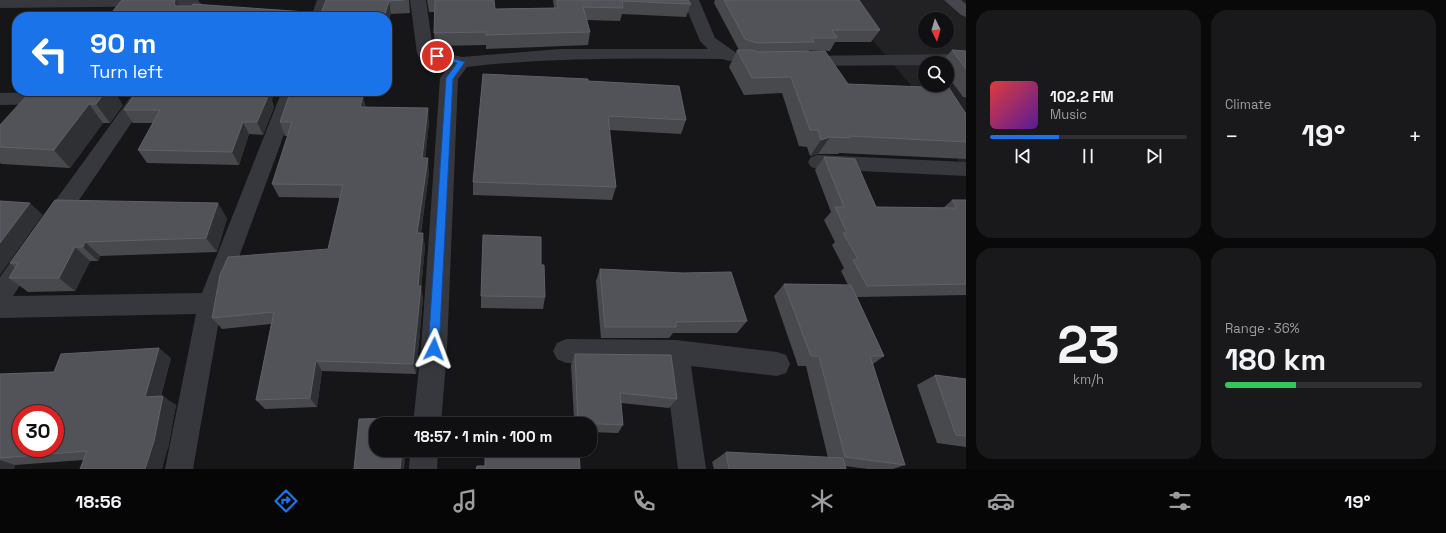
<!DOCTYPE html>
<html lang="en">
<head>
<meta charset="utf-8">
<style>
	:root { --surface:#101012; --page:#19191b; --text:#f1f3f6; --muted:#9c9d9f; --line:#303032; --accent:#1a73e8 }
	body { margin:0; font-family:"Space Grotesk",sans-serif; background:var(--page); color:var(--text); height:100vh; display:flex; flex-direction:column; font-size:15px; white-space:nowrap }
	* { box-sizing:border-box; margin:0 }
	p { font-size:13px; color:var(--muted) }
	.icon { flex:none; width:22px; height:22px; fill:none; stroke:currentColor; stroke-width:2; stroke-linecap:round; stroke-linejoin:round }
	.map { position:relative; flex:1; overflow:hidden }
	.side { display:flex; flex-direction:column; gap:10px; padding:10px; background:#09090a; width:480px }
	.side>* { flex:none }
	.top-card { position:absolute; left:12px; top:12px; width:380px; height:84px; border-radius:16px; box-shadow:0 1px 3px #0004,0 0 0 1px var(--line); background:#1a73e8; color:#fff; overflow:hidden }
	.needle { width:26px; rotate:175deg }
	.buttons { position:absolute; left:918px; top:12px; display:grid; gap:8px }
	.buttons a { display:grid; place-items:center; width:36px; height:36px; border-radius:50%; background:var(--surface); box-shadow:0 1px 3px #0004,0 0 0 1px var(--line); font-size:20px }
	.speed { position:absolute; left:12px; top:405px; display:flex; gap:8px; font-size:20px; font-weight:700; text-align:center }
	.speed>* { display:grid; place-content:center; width:52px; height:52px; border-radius:50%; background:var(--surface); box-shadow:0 1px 3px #0004,0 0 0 1px var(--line); line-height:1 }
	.speed .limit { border:6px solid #d22; background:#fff; color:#111 }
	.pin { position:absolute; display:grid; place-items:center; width:34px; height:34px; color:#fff; margin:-17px; border:2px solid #fff; border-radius:50%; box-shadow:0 1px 4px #0007 }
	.me { position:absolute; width:44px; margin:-22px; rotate:3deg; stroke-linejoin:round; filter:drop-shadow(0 0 3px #0008) }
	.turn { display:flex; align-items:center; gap:14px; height:84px; padding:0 12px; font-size:18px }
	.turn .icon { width:52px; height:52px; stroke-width:2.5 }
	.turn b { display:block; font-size:28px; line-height:34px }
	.big { font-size:30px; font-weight:700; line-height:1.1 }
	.side .card { flex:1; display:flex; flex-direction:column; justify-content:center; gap:6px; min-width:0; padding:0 14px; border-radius:16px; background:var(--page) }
	.side .dial { align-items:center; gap:0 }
	.dial b { font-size:52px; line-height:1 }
	.song { display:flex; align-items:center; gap:12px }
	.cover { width:48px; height:48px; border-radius:6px; background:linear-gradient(135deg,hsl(0 70% 55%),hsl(270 70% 35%)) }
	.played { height:4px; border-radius:2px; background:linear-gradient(90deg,var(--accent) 35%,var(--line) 35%) }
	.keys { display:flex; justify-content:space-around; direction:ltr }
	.heat { display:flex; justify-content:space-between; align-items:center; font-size:22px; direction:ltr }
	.charge { height:6px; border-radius:3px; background:linear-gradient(90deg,#34c759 36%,var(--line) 0) }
	.side .tiles { flex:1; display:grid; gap:10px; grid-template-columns:repeat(2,1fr) }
	.trip { position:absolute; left:369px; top:417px; width:228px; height:40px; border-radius:16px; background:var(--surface); box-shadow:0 1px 3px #0004,0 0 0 1px var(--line); font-weight:700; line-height:40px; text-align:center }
	.dock { display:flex; height:64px; justify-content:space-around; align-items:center; background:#060607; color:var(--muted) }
	.dock .icon { width:28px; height:28px }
	.dock .current { color:var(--accent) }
	.dock b { font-size:18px; color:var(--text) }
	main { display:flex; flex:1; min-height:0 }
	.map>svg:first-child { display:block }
</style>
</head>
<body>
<main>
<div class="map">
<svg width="966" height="469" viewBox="0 0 966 469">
	<rect width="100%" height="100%" fill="#161618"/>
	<path fill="#222225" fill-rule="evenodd" d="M839,0H966V173L914,89ZM925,19H947V41H925ZM925,63H947V85H925Z"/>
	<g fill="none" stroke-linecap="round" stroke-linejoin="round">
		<g fill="#37383d" fill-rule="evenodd">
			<polygon points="0,0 198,0 202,5 198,17 182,17 186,6 0,8"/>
			<polygon points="317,0 333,0 327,17 311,17"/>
			<path d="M410,0H426L433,50L462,57L560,49H708L700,41L683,0H699L715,38L735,52L737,56L735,60L729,61L722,59C637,58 552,57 467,67L458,79L447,349L441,424H413L421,349L440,78L451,64L419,57L417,53Z"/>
			<polygon points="966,54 966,64 925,63 925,65 803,66 797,65 795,61 797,57 803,56"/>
			<polygon points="135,91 153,91 58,231 50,234 42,231 39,225 42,219"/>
			<polygon points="282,91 300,91 222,303 193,469 165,469 196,314 0,318 0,277 20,249 28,247 36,249 39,256 13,296 202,293"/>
			<polygon points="53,92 59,94 62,98 59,102 53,104 0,105 0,93"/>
			<polygon points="818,155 966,162 966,176 818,169 811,167 808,162 811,157"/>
			<polygon points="566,339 676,340 777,352 786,355 790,364 786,373 777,376 691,366 706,469 678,469 665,364 566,363 557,359 553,351 557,343"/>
			<polygon points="410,450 438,450 437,469 409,469"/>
		</g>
		<polygon fill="#45474d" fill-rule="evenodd" points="944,0 961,0 966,4 966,17 961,15"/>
	</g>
	<g fill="#47494d">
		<polygon points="122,0 177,0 179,6 321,13 326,0 409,0 410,13 391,14 108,17"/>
		<polygon points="427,0 494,0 495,9 554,8 553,0 688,0 691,4 686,17 622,14 620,21 587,20 590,32 588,45 486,49 486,45 435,46 434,33 434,12 429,12"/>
		<polygon points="715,0 859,0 880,30 871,42 835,42 830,51 809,50 809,51 848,84 966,114 966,159 839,153 838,154 818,154 810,156 807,147 799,146 782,93 744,95 729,67 737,50 739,50 714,3"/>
		<polygon points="952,50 966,51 966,97 963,97 947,75 947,63 941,63"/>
		<polygon points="588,81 686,120 681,134 609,130 616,187 612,200 473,195 473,182"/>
		<polygon points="31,91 123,105 110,123 103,123 70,168 2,164 0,163 0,147"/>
		<polygon points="272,101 274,107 263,135 249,134 239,165 147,163 138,150 153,123 133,123 124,110"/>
		<polygon points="366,107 429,122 425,158 429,172 421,233 425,246 421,289 423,298 416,374 322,371 317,407 265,409 256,400 271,324 222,329 212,318 328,249 340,198 279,197 272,184 288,136 285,136 280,122"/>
		<polygon points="824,157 876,207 943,208 952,200 966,200 966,295 857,297 884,356 873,364 905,465 893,469 868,469 845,466 846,469 714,469 712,462 726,452 828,458 806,366 798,366 774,296 784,284 848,285 841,271 844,268 832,245 835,242 824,220 831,212 815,170"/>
		<polygon points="55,200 227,218 217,252 100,256 98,261 90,261 75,291 28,292 9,278 15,268 10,263"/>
		<polygon points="541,265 545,297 543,309 481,308 481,296"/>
		<polygon points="600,269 747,321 737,333 673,333 669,338 601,338 596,281"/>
		<polygon points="575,354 677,399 669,408 621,403 623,425 618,433 590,432 590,424 484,424 574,418 571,365"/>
		<polygon points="171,358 161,396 176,405 168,448 83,460 15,465 14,469 0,469 0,374 54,372"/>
		<polygon points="935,375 966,379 966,447 937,443 917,385"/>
	</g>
	<g fill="#2f3033">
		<polygon points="175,0 177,0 182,12 181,16 174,4"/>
		<polygon points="389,1 391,14 387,27 387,17 384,17"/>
		<polygon points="106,91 114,91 123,105 110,123 96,104"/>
		<polygon points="266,91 275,91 272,101 274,107 263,135 257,122"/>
		<polygon points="363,96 367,110 360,107"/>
		<polygon points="89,104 103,123 70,168 54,150"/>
		<polygon points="428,108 429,122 424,172 422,158"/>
		<polygon points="243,122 249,134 239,165 232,152"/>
		<polygon points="830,137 818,154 810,156 821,140"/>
		<polygon points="428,158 429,172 419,246 417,233"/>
		<polygon points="30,203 43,215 0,275 0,243"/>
		<polygon points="218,203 227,218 217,252 206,238"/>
		<polygon points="423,233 425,246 421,289 423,298 416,374 413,364 418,286"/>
		<polygon points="85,242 100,256 98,261 83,247"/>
		<polygon points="75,247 90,261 75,291 59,278"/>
		<polygon points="159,348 171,358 158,406 145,397"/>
		<polygon points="316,361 322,371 317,407 310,398"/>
		<polygon points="163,396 176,405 168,448 162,469 145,469"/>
		<polygon points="404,418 406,424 403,424"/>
		<polygon points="402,450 406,450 404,469 400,469"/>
		<polygon points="0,460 15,465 14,469 0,469"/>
	</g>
	<g fill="#525359" stroke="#5f6168" fill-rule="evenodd">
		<polygon points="122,0 175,0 174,4 176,6 192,6 193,4 321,13 326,0 404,0 389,1 384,17 46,17 50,14 108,17"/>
		<polygon points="435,0 494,0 495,9 558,8 557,0 688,0 691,4 622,1 623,8 583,7 590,32 486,35 486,32 434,33"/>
		<polygon points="724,0 859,0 880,30 832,30 837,38 811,38 814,42 757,43 745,39"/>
		<polygon points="737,50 751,50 758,52 825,51 848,84 949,88 966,114 966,142 849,136 850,138 830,137 821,140 818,130 810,130 791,77 752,78"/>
		<polygon points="952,50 966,51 966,69"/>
		<polygon points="483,74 588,79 588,81 679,86 686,120 608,116 616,187 473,182"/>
		<polygon points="31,91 106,91 96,104 89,104 54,150 0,147 0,125"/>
		<polygon points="137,91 266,91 265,94 269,94 257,122 243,122 232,152 138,150 160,110 124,110"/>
		<polygon points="290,93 363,96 360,107 428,108 422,158 428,158 417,233 423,233 418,286 421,286 413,364 316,361 310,398 256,400 274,312 212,318 220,275 228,257 328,249 343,185 272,184 292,122 280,122"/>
		<polygon points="824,157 855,159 876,207 957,208 952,200 966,200 966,284 867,286 853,260 858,259 843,233 847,233 835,207 844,207"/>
		<polygon points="55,200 218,203 206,238 85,242 83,247 75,247 59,278 9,278 18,263 10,263"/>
		<polygon points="0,201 30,203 0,243"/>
		<polygon points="483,235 541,237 541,265 544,265 545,297 481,296"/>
		<polygon points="600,269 683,273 731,272 747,321 676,322 676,327 605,327"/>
		<polygon points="784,284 851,285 884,356 870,356 905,465 845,457 819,356 811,356"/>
		<path d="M159,348L145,397L163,396L154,441L145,469H80L87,451L0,458V374L54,372L61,354ZM21,414H55V448H21Z"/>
		<polygon points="575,354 671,355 677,399 620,393 623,425 578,423"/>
		<polygon points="935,375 966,379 966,436 956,435"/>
		<polygon points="404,418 403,424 376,424 376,450 402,450 400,469 354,469 359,419"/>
		<polygon points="484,418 577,418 578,424 485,424"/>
		<polygon points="485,450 579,450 580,469 476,469 477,466 485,466"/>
		<polygon points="726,452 843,458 846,469 729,469"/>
	</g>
	<polygon fill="#1a73e8" stroke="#114b97" points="437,54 465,62 453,79 439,349 437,352 434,354 430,352 428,349 446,78 457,63 435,58 435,55"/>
</svg>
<div class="buttons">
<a><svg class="needle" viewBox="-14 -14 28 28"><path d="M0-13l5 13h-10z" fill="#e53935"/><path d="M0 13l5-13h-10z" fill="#9c9d9f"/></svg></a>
<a><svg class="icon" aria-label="search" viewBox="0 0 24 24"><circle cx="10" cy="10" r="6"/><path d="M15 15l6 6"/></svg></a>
</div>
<div class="speed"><div class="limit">30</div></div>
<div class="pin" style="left:437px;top:56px;background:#d93025"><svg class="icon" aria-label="arrive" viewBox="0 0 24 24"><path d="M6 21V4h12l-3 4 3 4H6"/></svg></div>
<svg class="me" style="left:434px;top:349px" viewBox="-20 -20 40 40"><path d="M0-17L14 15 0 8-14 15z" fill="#1a73e8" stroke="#fff" stroke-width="4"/></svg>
<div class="trip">18:57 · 1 min · 100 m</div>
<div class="top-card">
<div class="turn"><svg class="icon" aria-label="left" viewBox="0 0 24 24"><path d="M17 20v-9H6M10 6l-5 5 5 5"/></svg><div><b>90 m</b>Turn left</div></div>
</div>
</div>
<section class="side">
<div class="tiles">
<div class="card">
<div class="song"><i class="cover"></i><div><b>102.2 FM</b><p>Music</p></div></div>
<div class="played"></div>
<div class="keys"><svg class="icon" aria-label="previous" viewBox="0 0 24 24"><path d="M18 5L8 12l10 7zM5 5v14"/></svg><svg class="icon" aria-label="pause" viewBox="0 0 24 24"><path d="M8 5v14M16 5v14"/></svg><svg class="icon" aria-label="next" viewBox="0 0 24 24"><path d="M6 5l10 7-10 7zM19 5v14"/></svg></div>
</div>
<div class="card"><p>Climate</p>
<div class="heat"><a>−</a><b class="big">19°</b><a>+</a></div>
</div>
<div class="card dial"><b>23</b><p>km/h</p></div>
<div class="card"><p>Range · 36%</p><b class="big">180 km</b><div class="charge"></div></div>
</div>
</section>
</main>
<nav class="dock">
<b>18:56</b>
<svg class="icon current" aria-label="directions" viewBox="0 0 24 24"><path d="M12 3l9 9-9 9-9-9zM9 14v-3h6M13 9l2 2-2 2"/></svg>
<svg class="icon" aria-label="music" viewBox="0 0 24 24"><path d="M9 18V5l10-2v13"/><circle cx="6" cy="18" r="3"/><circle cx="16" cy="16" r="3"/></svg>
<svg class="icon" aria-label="phone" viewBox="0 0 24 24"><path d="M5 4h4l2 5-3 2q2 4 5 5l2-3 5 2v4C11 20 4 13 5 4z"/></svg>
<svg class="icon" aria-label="climate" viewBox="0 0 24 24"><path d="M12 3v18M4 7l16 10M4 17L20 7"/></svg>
<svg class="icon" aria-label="car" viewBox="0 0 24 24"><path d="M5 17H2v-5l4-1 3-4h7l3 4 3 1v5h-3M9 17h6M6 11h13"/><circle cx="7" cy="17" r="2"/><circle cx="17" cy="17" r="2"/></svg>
<svg class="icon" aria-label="filters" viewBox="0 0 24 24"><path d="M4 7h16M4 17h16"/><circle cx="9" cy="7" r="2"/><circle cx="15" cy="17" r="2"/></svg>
<b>19°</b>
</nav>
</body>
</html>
